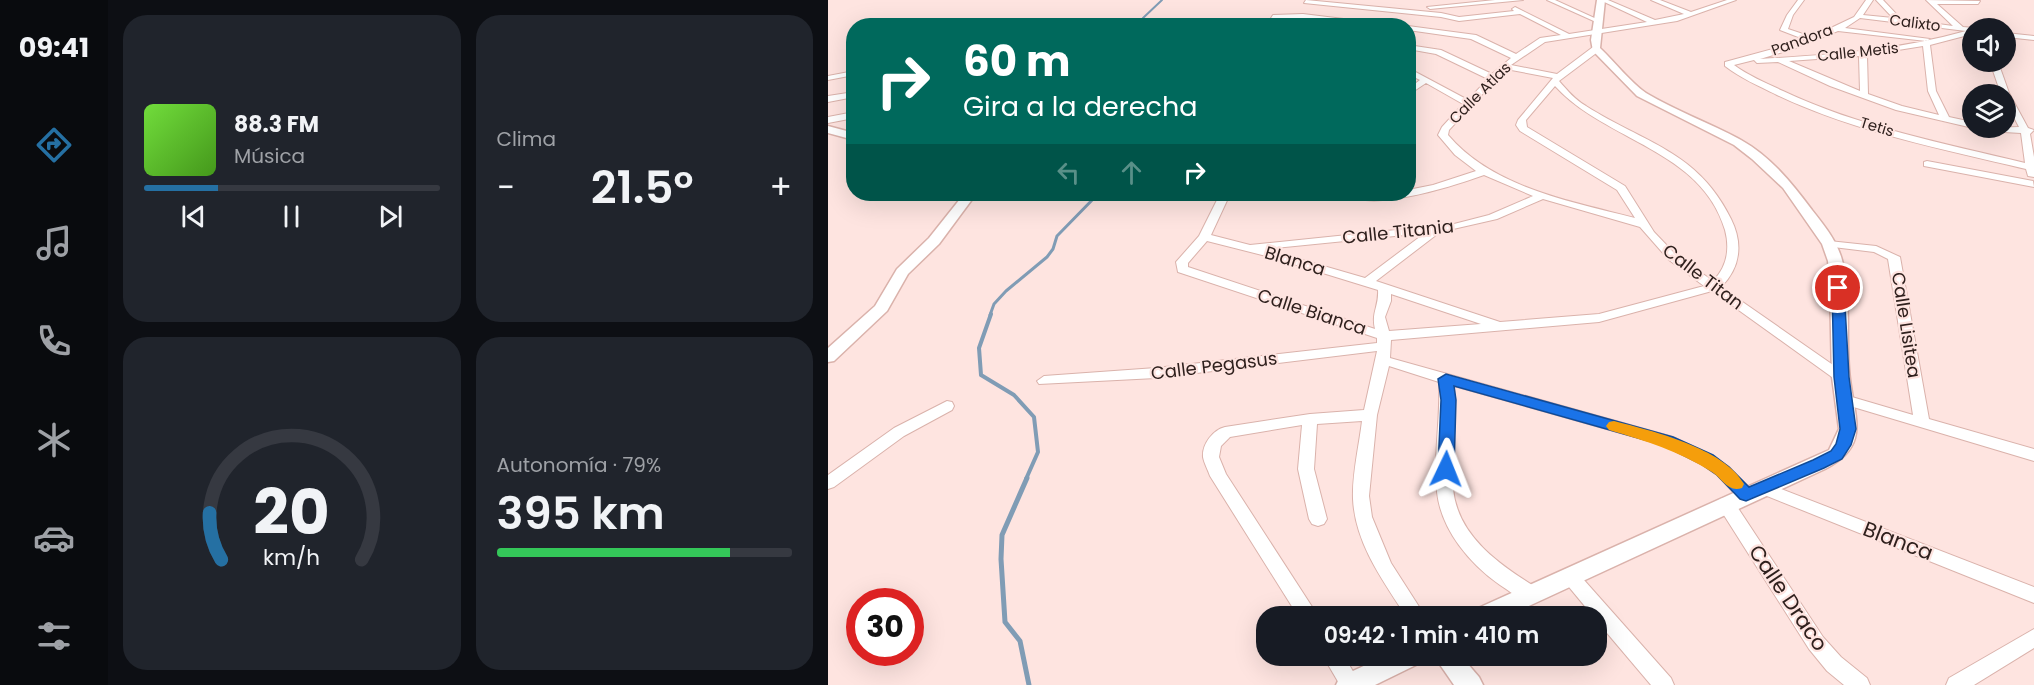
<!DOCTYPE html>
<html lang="es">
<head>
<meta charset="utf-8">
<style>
	:root { --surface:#171b24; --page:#20242c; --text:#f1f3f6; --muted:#9ea1a6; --line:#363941; --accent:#2570a3 }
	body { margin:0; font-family:Poppins,sans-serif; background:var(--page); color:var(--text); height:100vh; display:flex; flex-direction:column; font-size:22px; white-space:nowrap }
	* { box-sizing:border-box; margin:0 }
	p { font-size:20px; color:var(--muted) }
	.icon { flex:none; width:33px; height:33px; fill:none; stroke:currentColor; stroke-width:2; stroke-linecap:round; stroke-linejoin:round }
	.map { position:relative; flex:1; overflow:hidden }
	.panel { display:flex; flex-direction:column; gap:15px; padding:15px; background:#0d0f14; width:720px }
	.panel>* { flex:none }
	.banner { position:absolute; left:18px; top:18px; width:570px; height:183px; border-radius:24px; box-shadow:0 6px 24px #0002; background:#00695c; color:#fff; overflow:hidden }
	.controls { position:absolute; left:1134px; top:18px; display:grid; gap:12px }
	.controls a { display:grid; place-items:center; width:54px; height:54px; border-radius:50%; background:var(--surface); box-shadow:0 6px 24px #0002; font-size:30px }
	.speed { position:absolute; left:18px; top:588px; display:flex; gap:12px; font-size:30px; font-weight:700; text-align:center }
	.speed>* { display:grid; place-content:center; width:78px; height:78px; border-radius:50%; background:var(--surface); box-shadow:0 6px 24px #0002; line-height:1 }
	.speed .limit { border:9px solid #d22; background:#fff; color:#111 }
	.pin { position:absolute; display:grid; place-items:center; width:51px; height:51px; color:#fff; margin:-26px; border:3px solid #fff; border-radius:50%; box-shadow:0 2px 6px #0007 }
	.me { position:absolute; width:66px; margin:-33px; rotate:2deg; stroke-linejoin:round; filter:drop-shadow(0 0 4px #0008) }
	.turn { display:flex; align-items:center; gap:21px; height:126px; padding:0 18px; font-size:27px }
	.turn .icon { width:78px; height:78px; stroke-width:2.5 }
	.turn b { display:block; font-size:42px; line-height:51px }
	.lanes { display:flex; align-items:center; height:57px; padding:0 18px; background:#0003; justify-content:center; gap:30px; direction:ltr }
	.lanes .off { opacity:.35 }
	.big { font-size:45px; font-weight:600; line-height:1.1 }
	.panel .tile { flex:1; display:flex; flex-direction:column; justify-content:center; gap:9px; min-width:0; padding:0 21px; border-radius:24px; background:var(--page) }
	.panel .dial { align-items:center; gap:0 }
	.dial svg { height:156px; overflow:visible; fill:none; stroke:var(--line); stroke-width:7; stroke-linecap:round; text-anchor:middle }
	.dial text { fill:var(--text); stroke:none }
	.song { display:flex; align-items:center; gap:18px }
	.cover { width:72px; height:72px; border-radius:9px; background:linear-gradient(135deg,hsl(100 70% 55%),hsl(100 70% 35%)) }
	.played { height:6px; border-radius:3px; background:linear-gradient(90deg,var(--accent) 25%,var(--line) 25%) }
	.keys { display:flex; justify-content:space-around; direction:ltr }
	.heat { display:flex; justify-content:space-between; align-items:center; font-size:33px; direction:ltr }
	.charge { height:9px; border-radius:4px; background:linear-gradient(90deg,#34c759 79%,var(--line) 0) }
	.panel .tiles { flex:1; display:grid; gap:15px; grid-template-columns:repeat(2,1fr) }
	.trip { position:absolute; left:428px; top:606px; width:351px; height:60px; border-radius:24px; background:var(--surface); box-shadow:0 6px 24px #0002; font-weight:600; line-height:60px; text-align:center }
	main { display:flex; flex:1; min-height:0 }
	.menu { display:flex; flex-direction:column; width:108px; justify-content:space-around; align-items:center; background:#090b0e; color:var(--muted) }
	.menu .icon { width:42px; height:42px }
	.menu .selected { color:var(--accent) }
	.menu b { font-size:27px; color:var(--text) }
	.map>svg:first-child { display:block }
</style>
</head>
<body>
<main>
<nav class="menu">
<b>09:41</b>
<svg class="icon selected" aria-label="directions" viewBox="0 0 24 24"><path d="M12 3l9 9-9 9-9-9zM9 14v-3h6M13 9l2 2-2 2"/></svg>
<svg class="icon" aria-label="music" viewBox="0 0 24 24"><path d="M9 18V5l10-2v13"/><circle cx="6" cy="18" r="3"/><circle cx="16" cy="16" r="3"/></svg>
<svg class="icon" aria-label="phone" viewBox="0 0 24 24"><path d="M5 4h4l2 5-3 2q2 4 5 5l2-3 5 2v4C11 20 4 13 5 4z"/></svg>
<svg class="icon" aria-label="climate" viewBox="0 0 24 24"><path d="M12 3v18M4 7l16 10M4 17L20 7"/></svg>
<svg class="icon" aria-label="car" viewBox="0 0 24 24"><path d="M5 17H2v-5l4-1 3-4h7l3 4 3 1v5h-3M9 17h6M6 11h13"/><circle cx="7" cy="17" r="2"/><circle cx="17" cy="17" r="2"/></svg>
<svg class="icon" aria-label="filters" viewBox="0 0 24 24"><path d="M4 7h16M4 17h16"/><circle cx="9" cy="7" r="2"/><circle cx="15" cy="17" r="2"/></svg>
</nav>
<section class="panel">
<div class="tiles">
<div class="tile">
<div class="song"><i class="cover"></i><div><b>88.3 FM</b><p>Música</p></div></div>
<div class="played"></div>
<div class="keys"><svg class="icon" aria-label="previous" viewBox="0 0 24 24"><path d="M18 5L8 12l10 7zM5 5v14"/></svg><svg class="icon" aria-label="pause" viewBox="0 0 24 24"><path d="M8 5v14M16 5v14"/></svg><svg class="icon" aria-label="next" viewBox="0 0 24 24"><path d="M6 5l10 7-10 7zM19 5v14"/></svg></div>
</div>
<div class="tile"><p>Clima</p>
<div class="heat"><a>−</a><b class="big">21.5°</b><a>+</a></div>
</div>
<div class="tile dial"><svg viewBox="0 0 100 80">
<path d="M14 69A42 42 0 1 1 86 69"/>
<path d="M14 69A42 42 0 0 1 8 45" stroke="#2570a3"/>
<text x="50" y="56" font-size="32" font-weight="700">20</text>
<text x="50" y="72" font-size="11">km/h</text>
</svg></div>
<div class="tile"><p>Autonomía · 79%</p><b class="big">395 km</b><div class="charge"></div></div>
</div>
</section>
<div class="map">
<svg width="1206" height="685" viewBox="0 0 1206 685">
	<rect width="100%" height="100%" fill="#fee4e0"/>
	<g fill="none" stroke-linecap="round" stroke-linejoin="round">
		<polyline stroke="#809cb5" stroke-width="2" points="311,26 315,18 334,0"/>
		<polyline stroke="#809cb5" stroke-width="3" points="162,315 166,304 178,291 219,257 225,249 229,236 270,194"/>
		<polyline stroke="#809cb5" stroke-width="4" points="163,314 151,348 153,375 186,395 206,417 210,452 198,479"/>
		<polyline stroke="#809cb5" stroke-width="5" points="199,478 174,535 173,559 177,622 192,641 201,685"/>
		<defs>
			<g id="minor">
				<path d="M478,0L613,13L631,17L686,11L684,9L687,7L741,34L819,22L772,0H780L827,20L856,14L823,0H832L863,12L899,0H908L849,21L717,42L683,65L729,74L765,47H771V51L731,81C739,90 747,100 758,106C816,143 870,151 903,219C915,243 913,267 893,287L1018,374L1020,377L1018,380H1008L884,291L771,322L563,340L562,358L845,437L885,456L901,467L924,491L926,495L924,499L918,501L912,499L889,475L873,464L835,445L626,386C629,420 622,454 625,488C629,536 672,565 709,588L711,594L709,600C696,604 683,592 672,585C642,564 613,530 609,492C605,456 613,418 611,382L561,366L549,415L541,496L544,517L563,563L597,616H578C555,581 527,543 525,499C524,474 531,446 534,421L489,424L486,469L499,519L496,524L490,526L484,524L481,519L470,469L474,425L402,437L393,446L391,457L398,474L490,616H470L382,476C380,470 376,463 375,457C374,444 385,430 397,427L482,414L536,410L549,351L328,378L211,384L209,381L216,376L328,368L549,343V338L350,272L348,262L371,236L392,194H402L383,235L422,245L626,224L661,215L705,196L656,175C628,185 544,213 519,194H580V190L605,185L648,171L627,155L610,135L614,127L635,104L598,83L580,95V89L592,80L580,74V68L640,100L660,79L608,54L580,49V45L613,50L664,74L683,58L643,39L580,30V26L648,35L688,54L712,38L733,35L692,14L631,21L613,17L476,3ZM678,69L725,78L690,120L688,125L692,131L789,190L807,218C742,201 665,188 620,135L621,130ZM727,86C778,142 873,149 897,230C902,249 899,267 885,281L849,256L826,232L797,186L699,127L698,120ZM715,199L812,227L841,260L876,286L771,314L672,322L548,281L612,232L669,219ZM597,233L537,278L437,249ZM379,241L446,258L550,290C551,307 543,312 547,329L360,267V263ZM563,294L653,324L561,331L557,317L563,301Z"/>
				<polygon points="667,0 695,0 602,9 599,7"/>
				<polygon points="719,0 727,0 773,21 768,22"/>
				<path d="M970,0H976L965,15L960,29L984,37L1026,17L1038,0H1045L1035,15L1065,18L1048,0H1055L1073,19L1125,26L1098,0L1152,1L1150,4H1109L1135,27L1146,28H1144V34L1102,45L1108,91L1121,117L1144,122L1145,128L1068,110L1002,86L950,62L929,63L926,60L906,65C921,76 938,83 955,91C1031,127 1115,143 1197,163L1193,133L1159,131L1154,128L1191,127L1178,102V94H1173L1162,62H1170L1181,93L1200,128L1206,130L1202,134L1206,157V177L1200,176L1198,169C1114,149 1027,132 949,95C931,86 912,78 897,66V62L978,40L952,30L959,15ZM1032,18L1138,31C1071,50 1002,55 932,59L968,48L1010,31L1098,41L1102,39L1017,28ZM1095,46L1100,91L1111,115L1074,106L1040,94L1039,55ZM1031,56L1032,91L961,61Z"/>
				<path d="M475,14L556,24L559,26C522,26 486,18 449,18L445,26H438L445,15Z"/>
				<polygon points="1178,33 1206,36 1206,40 1178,37"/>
				<polygon points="26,71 26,75 0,80 0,76"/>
				<polygon points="26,92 26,97 0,102 0,96"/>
				<polygon points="26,112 26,118 0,123 0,117"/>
				<polygon points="1099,161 1205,181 1206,187 1096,166 1096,162"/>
				<polygon points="1001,241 1048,246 1072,257 1101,419 1206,449 1206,461 1012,403 1010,400 1012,397 1017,395 1085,415 1060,259 1046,252 997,246 997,242"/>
				<polygon points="119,401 124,402 126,406 124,410 76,436 6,487 0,489 0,475 66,428"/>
				<polygon points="935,482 1206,587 1206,603 929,492 927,488 929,484"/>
				<polygon points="898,498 904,499 995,637 1013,657 1039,678 1042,685 1016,685 999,671 981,649 892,509 890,504 892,499"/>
				<polygon points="742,568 748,571 843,678 846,685 823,685 768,620 768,616 765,616 736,581 733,576 736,571"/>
				<polygon points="1206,629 1206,648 1146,685 1118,685 1121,678"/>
				<polygon points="495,656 516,656 533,685 512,685"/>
			</g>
			<g id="tertiary">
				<path d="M769,0H777L772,48C787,62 802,82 818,93C848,111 882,123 913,140C942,156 964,183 984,210C996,225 1009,241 1014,260C1024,298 1017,340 1022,379C1027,420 1042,446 997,469L679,616H645L648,609L1001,450L1011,429L1004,377L1002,288L1000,261L994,244L955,188L924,159L906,145L809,96L765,51L763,40Z"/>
				<polygon points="0,126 26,133 26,140 0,133"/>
				<polygon points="136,194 148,194 111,244 80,274 59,311 6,361 0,362 0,348 47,306 69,269 101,238"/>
				<polygon points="557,656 593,656 590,664 547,685 508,685 512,677"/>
				<polygon points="606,656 633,656 651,677 655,685 626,685"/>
			</g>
		</defs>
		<use href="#minor" stroke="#dab2ab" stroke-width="2"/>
		<use href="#tertiary" stroke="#dab2ab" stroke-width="3"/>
		<use href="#minor" fill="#fff" fill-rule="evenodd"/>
		<use href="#tertiary" fill="#fff" fill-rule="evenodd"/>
	</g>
	<polygon fill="#1a73e8" stroke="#114b97" stroke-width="1.5" points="1010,284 1016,288 1021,377 1028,429 1023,445 1014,459 996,468 918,501 912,499 889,475 873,464 835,445 626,386 628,400 626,469 624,473 612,473 610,469 613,400 610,379 618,374 845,437 885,455 901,467 921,487 985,460 1003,451 1008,444 1012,429 1006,377 1004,288"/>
	<path fill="#f59e0b" d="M786,421C824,431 896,448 916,484L914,488C900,493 894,478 884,472C848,450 821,442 781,430L778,426L781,422Z"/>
	<g text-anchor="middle" stroke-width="4.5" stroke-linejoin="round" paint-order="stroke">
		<g font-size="15" fill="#2f201d" stroke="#fee4e0">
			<text transform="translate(1087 23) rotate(7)" y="5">Calixto</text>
			<text transform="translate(974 40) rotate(-20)" y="5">Pandora</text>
			<text transform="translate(1030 52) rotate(-6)" y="5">Calle Metis</text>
			<text transform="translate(652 93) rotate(-45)" y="5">Calle Atlas</text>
			<text transform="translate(1049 127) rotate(17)" y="5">Tetis</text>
		</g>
		<g font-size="18" fill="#2f201d" stroke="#fee4e0">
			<text transform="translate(570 232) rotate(-6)" y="6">Calle Titania</text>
			<text transform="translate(467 261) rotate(17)" y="6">Blanca</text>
			<text transform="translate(875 277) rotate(37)" y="6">Calle Titan</text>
			<text transform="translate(484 312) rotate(18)" y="6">Calle Bianca</text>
			<text transform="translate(1078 325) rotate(81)" y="6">Calle Lisitea</text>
			<text transform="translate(386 366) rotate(-7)" y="6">Calle Pegasus</text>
		</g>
		<g font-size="21" fill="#2f201d" stroke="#fee4e0">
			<text transform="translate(1070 541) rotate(21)" y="7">Blanca</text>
			<text transform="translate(960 598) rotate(56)" y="7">Calle Draco</text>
		</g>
	</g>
</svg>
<div class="controls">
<a><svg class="icon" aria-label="sound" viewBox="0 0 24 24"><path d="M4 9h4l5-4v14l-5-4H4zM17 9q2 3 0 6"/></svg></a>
<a><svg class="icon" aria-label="layers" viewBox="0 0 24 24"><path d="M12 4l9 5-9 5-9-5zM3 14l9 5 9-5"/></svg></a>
</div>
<div class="speed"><div class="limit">30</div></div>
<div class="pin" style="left:1010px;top:288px;background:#d93025"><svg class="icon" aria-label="arrive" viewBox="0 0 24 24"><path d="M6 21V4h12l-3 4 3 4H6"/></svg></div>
<svg class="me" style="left:618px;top:469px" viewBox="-20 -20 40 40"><path d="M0-17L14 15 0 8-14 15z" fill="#1a73e8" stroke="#fff" stroke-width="4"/></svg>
<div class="trip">09:42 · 1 min · 410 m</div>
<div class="banner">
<div class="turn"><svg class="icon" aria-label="right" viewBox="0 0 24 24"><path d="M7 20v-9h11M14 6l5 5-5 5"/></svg><div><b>60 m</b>Gira a la derecha</div></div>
<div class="lanes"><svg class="icon off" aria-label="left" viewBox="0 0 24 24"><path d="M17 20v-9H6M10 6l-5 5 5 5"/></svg><svg class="icon off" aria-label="ahead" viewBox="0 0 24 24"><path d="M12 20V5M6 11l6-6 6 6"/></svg><svg class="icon" aria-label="right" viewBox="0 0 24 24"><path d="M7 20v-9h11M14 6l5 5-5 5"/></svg></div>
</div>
</div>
</main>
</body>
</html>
